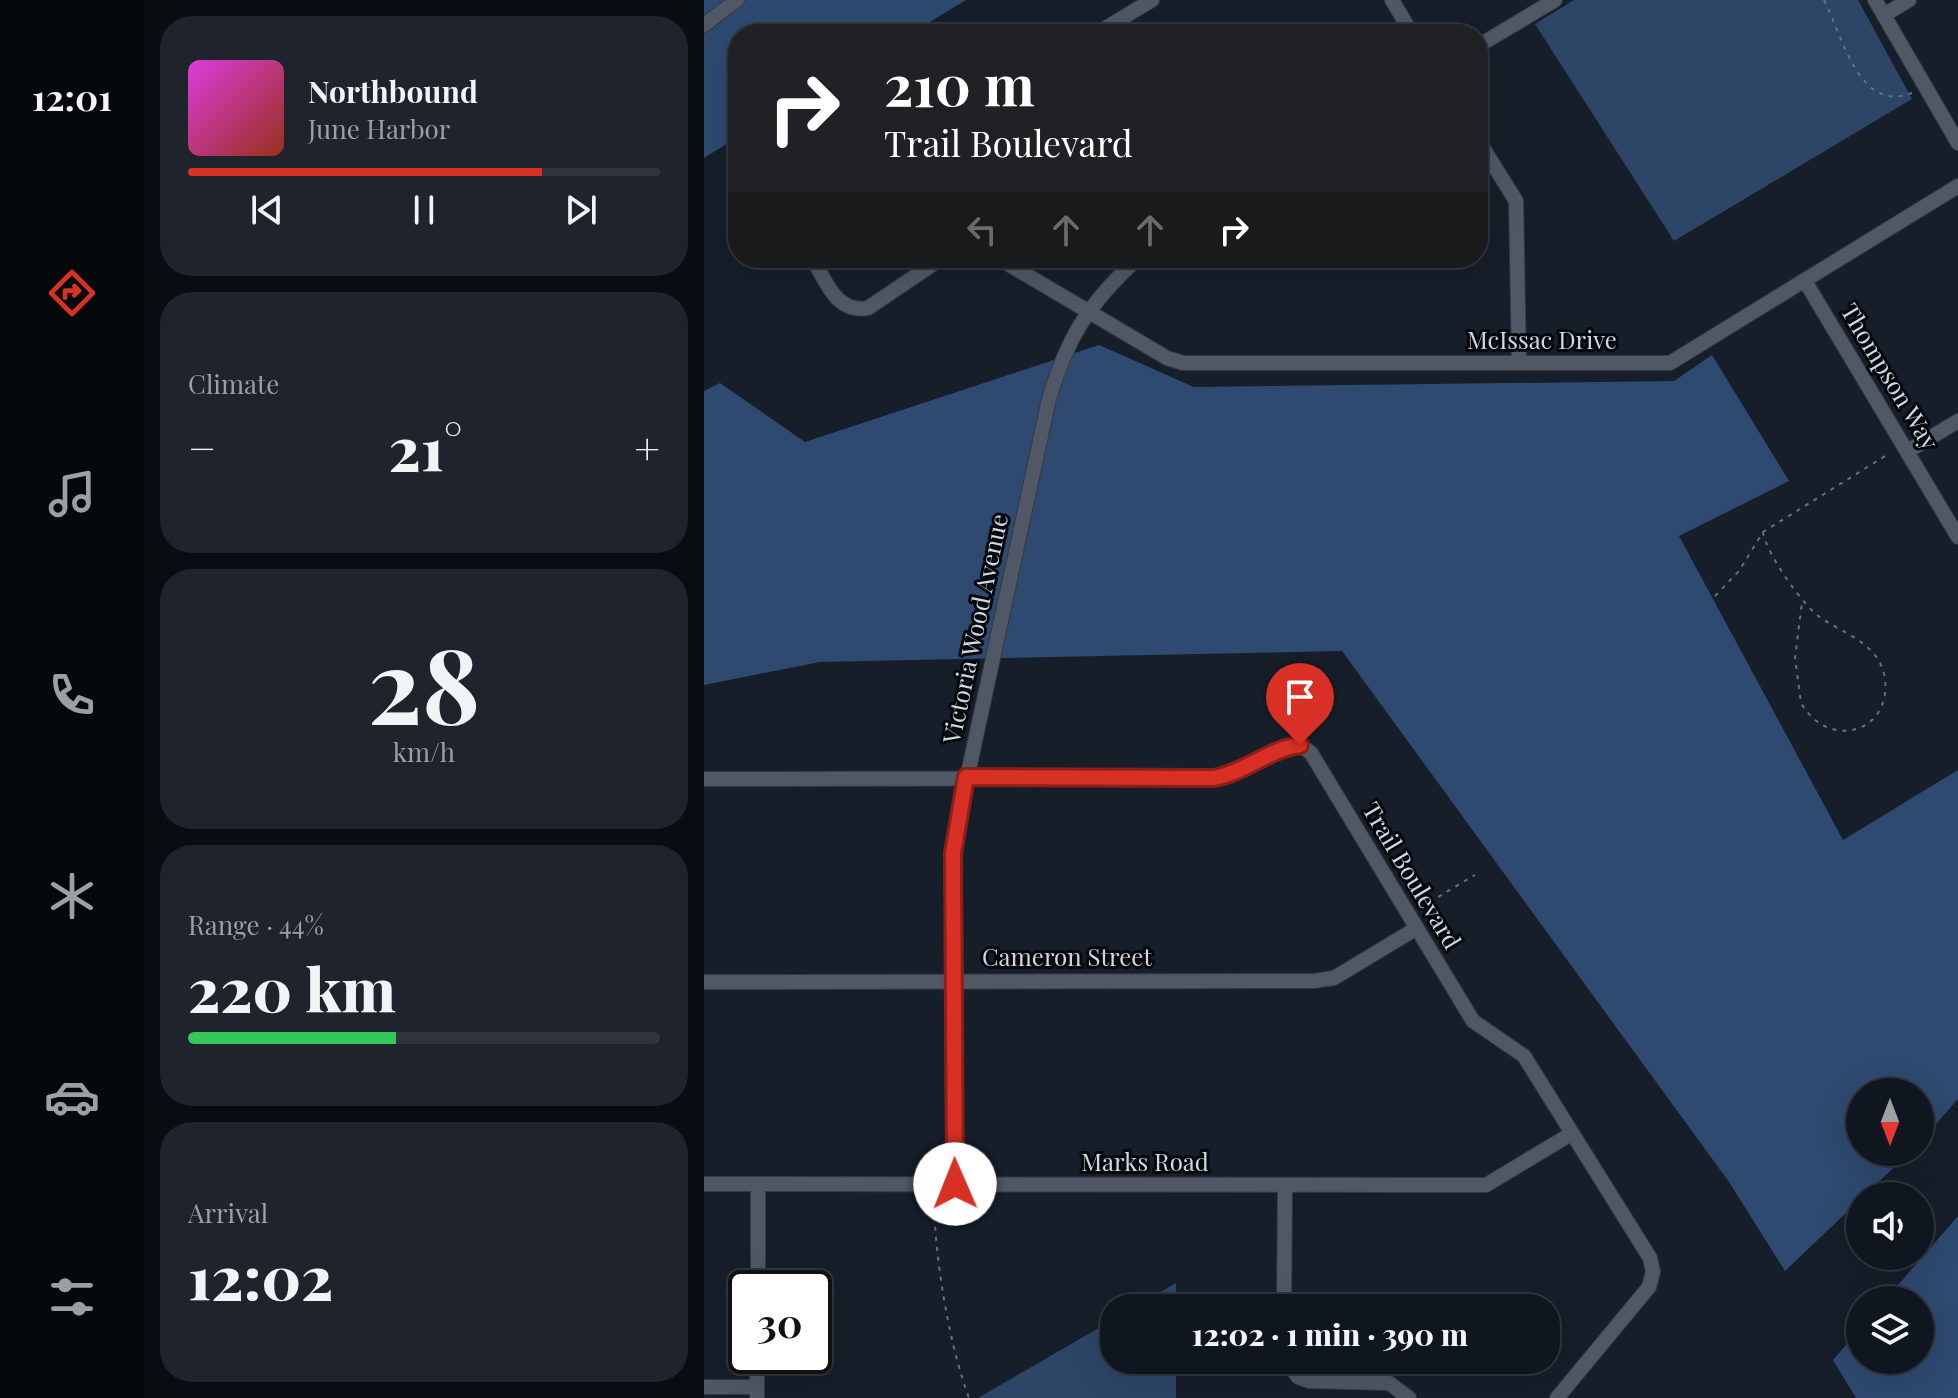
<!DOCTYPE html>
<html lang="en">
<head>
<meta charset="utf-8">
<style>
	:root { --surface:#10161f; --page:#1e232c; --text:#f1f3f6; --muted:#9c9fa4; --line:#30353d; --accent:#d93025 }
	body { margin:0; font-family:"Playfair Display",serif; background:var(--page); color:var(--text); height:100vh; display:flex; flex-direction:column; font-size:30px; white-space:nowrap }
	* { box-sizing:border-box; margin:0 }
	p { font-size:26px; color:var(--muted) }
	.icon { flex:none; width:44px; height:44px; fill:none; stroke:currentColor; stroke-width:2; stroke-linecap:round; stroke-linejoin:round }
	.map { position:relative; flex:1; overflow:hidden }
	.side { display:flex; flex-direction:column; gap:16px; padding:16px; background:#090c11; width:560px }
	.side>* { flex:none }
	.guide { position:absolute; left:24px; top:24px; width:760px; height:244px; border-radius:32px; box-shadow:0 8px 32px #0002,0 0 0 2px var(--line); background:#202124; color:#fff; overflow:hidden }
	.needle { width:52px; rotate:180deg }
	.fabs { position:absolute; left:1142px; top:1078px; display:grid; gap:16px }
	.fabs a { display:grid; place-items:center; width:88px; height:88px; border-radius:50%; background:var(--surface); box-shadow:0 8px 32px #0002,0 0 0 2px var(--line); font-size:40px }
	.speed { position:absolute; left:24px; top:1270px; display:flex; gap:16px; font-size:40px; font-weight:700; text-align:center }
	.speed>* { display:grid; place-content:center; width:104px; height:104px; border-radius:50%; background:var(--surface); box-shadow:0 8px 32px #0002,0 0 0 2px var(--line); line-height:1 }
	.speed .limit { border:4px solid #111; border-radius:12px; background:#fff; color:#111 }
	.pin { position:absolute; display:grid; place-items:center; width:68px; height:68px; color:#fff; margin:-82px -34px; border-radius:50% 50% 50% 0; rotate:-45deg; box-shadow:0 0 8px #0007 }
	.pin .icon { rotate:45deg }
	.me { position:absolute; width:88px; margin:-44px; rotate:359deg; stroke-linejoin:round; filter:drop-shadow(0 0 6px #0008) }
	.turn { display:flex; align-items:center; gap:28px; height:168px; padding:0 24px; font-size:36px }
	.turn .icon { width:104px; height:104px; stroke-width:2.5 }
	.turn b { display:block; font-size:56px; line-height:68px }
	.lanes { display:flex; align-items:center; height:76px; padding:0 24px; background:#0003; justify-content:center; gap:40px; direction:ltr }
	.lanes .off { opacity:.35 }
	.big { font-size:60px; font-weight:800; line-height:1.1 }
	.side .card { flex:1; display:flex; flex-direction:column; justify-content:center; gap:12px; min-width:0; padding:0 28px; border-radius:32px; background:var(--page) }
	.side .dial { align-items:center; gap:0 }
	.dial b { font-size:104px; line-height:1 }
	.song { display:flex; align-items:center; gap:24px }
	.cover { width:96px; height:96px; border-radius:12px; background:linear-gradient(135deg,hsl(300 70% 55%),hsl(10 70% 35%)) }
	.played { height:8px; border-radius:4px; background:linear-gradient(90deg,var(--accent) 75%,var(--line) 75%) }
	.keys { display:flex; justify-content:space-around; direction:ltr }
	.heat { display:flex; justify-content:space-between; align-items:center; font-size:44px; direction:ltr }
	.charge { height:12px; border-radius:6px; background:linear-gradient(90deg,#34c759 44%,var(--line) 0) }
	.trip { position:absolute; left:396px; top:1294px; width:460px; height:80px; border-radius:32px; background:var(--surface); box-shadow:0 8px 32px #0002,0 0 0 2px var(--line); font-weight:800; line-height:80px; text-align:center }
	main { display:flex; flex:1; min-height:0 }
	.dock { display:flex; flex-direction:column; width:144px; justify-content:space-around; align-items:center; background:#06090c; color:var(--muted) }
	.dock .icon { width:56px; height:56px }
	.dock .selected { color:var(--accent) }
	.dock b { font-size:36px; color:var(--text) }
	.map>svg:first-child { display:block }
</style>
</head>
<body>
<main>
<nav class="dock">
<b>12:01</b>
<svg class="icon selected" aria-label="directions" viewBox="0 0 24 24"><path d="M12 3l9 9-9 9-9-9zM9 14v-3h6M13 9l2 2-2 2"/></svg>
<svg class="icon" aria-label="music" viewBox="0 0 24 24"><path d="M9 18V5l10-2v13"/><circle cx="6" cy="18" r="3"/><circle cx="16" cy="16" r="3"/></svg>
<svg class="icon" aria-label="phone" viewBox="0 0 24 24"><path d="M5 4h4l2 5-3 2q2 4 5 5l2-3 5 2v4C11 20 4 13 5 4z"/></svg>
<svg class="icon" aria-label="climate" viewBox="0 0 24 24"><path d="M12 3v18M4 7l16 10M4 17L20 7"/></svg>
<svg class="icon" aria-label="car" viewBox="0 0 24 24"><path d="M5 17H2v-5l4-1 3-4h7l3 4 3 1v5h-3M9 17h6M6 11h13"/><circle cx="7" cy="17" r="2"/><circle cx="17" cy="17" r="2"/></svg>
<svg class="icon" aria-label="filters" viewBox="0 0 24 24"><path d="M4 7h16M4 17h16"/><circle cx="9" cy="7" r="2"/><circle cx="15" cy="17" r="2"/></svg>
</nav>
<section class="side">
<div class="card">
<div class="song"><i class="cover"></i><div><b>Northbound</b><p>June Harbor</p></div></div>
<div class="played"></div>
<div class="keys"><svg class="icon" aria-label="previous" viewBox="0 0 24 24"><path d="M18 5L8 12l10 7zM5 5v14"/></svg><svg class="icon" aria-label="pause" viewBox="0 0 24 24"><path d="M8 5v14M16 5v14"/></svg><svg class="icon" aria-label="next" viewBox="0 0 24 24"><path d="M6 5l10 7-10 7zM19 5v14"/></svg></div>
</div>
<div class="card"><p>Climate</p>
<div class="heat"><a>−</a><b class="big">21°</b><a>+</a></div>
</div>
<div class="card dial"><b>28</b><p>km/h</p></div>
<div class="card"><p>Range · 44%</p><b class="big">220 km</b><div class="charge"></div></div>
<div class="card"><p>Arrival</p><b class="big">12:02</b></div>
</section>
<div class="map">
<svg width="1254" height="1398" viewBox="0 0 1254 1398">
	<rect width="100%" height="100%" fill="#161e29"/>
	<g fill="#2d4567">
		<polygon points="870,0 1154,0 1208,99 970,241 831,24"/>
		<polygon points="472,1283 472,1308 429,1308"/>
		<polygon points="410,1319 410,1360 472,1360 472,1398 274,1398"/>
	</g>
	<g fill="#2e4a70">
		<polygon points="0,0 262,0 206,34 34,34 34,137 0,158"/>
		<polygon points="395,345 490,387 970,381 1008,355 1085,481 975,536 1139,840 1254,770 1254,1099 1216,1142 1216,1092 1156,1092 1156,1152 1206,1152 1081,1271 1025,1182 638,651 116,662 0,685 0,391 16,383 101,442"/>
		<polygon points="1254,1216 1254,1398 1152,1398 1129,1360 1156,1329 1156,1360 1216,1360 1216,1300 1181,1300"/>
	</g>
	<g fill="none" stroke-linecap="round" stroke-linejoin="round">
		<defs>
			<g id="minor">
				<polyline points="688,0 708,34"/>
				<polyline points="1171,0 1254,143"/>
				<polyline points="1180,15 1205,0"/>
				<polyline points="0,25 33,0"/>
				<polyline points="392,34 448,0"/>
				<polyline points="774,46 851,0"/>
				<polyline points="774,140 812,201 815,362"/>
				<path d="M108,258C122,281 132,314 164,308L238,258"/>
				<polyline points="294,258 463,358 479,363 966,363 1254,186"/>
				<polyline points="1101,281 1254,537"/>
				<polyline points="1204,451 1254,421"/>
				<path d="M0,779L510,778C542,772 565,749 596,745L607,753L769,1021L820,1056L946,1258L949,1272L945,1287L853,1398"/>
				<polyline points="0,982 609,981 630,978 713,928"/>
				<polyline points="0,1184 782,1185 867,1134"/>
				<path d="M251,1184L249,882L254,820L345,399C364,336 385,303 434,258"/>
				<polyline points="54,1288 54,1185"/>
				<polyline points="580,1308 581,1186"/>
				<polyline points="581,1360 594,1377 605,1381 685,1383 705,1398"/>
				<polyline points="0,1387 53,1387"/>
				<polyline points="53,1398 53,1356"/>
			</g>
		</defs>
		<use href="#minor" stroke="#353a43" stroke-width="16"/>
		<g stroke="#697079" stroke-width="2" stroke-dasharray="4 6" stroke-linecap="butt">
			<path d="M1120,0C1138,34 1155,117 1210,92"/>
			<path d="M1059,532C1062,553 1099,606 1117,618C1141,634 1176,644 1181,679C1187,734 1124,750 1097,703L1091,658L1098,602"/>
			<polyline points="1011,596 1035,571 1059,532 1186,453"/>
			<polyline points="717,907 771,875"/>
			<path d="M230,1197C230,1254 245,1345 265,1398"/>
		</g>
		<use href="#minor" stroke="#4f5864" stroke-width="14"/>
	</g>
	<g fill="none" stroke-linecap="round" stroke-linejoin="round">
		<defs>
			<path id="route" d="M251,1184L249,853L262,777L510,778C542,772 565,749 596,745"/>
		</defs>
		<use href="#route" stroke="#8d1f18" stroke-width="20"/>
		<use href="#route" stroke="#d93025" stroke-width="14"/>
	</g>
	<g text-anchor="middle" stroke-width="6" stroke-linejoin="round" paint-order="stroke">
		<g font-size="24" fill="#d3d8e0" stroke="#05080d">
			<text x="838" y="349">McIssac Drive</text>
			<text transform="translate(1185 377) rotate(59)" y="8">Thompson Way</text>
			<text transform="translate(272 629) rotate(-78)" y="8">Victoria Wood Avenue</text>
			<text transform="translate(707 876) rotate(59)" y="8">Trail Boulevard</text>
			<text x="363" y="966">Cameron Street</text>
			<text x="441" y="1171">Marks Road</text>
		</g>
	</g>
</svg>
<div class="fabs">
<a><svg class="needle" viewBox="-14 -14 28 28"><path d="M0-13l5 13h-10z" fill="#e53935"/><path d="M0 13l5-13h-10z" fill="#9c9fa4"/></svg></a>
<a><svg class="icon" aria-label="sound" viewBox="0 0 24 24"><path d="M4 9h4l5-4v14l-5-4H4zM17 9q2 3 0 6"/></svg></a>
<a><svg class="icon" aria-label="layers" viewBox="0 0 24 24"><path d="M12 4l9 5-9 5-9-5zM3 14l9 5 9-5"/></svg></a>
</div>
<div class="speed"><div class="limit">30</div></div>
<div class="pin" style="left:596px;top:745px;background:#d93025"><svg class="icon" aria-label="arrive" viewBox="0 0 24 24"><path d="M6 21V4h12l-3 4 3 4H6"/></svg></div>
<svg class="me" style="left:251px;top:1184px" viewBox="-20 -20 40 40"><circle r="19" fill="#fff"/><path d="M0-13L10 11 0 6-10 11z" fill="#d93025"/></svg>
<div class="trip">12:02 · 1 min · 390 m</div>
<div class="guide">
<div class="turn"><svg class="icon" aria-label="right" viewBox="0 0 24 24"><path d="M7 20v-9h11M14 6l5 5-5 5"/></svg><div><b>210 m</b>Trail Boulevard</div></div>
<div class="lanes"><svg class="icon off" aria-label="left" viewBox="0 0 24 24"><path d="M17 20v-9H6M10 6l-5 5 5 5"/></svg><svg class="icon off" aria-label="ahead" viewBox="0 0 24 24"><path d="M12 20V5M6 11l6-6 6 6"/></svg><svg class="icon off" aria-label="ahead" viewBox="0 0 24 24"><path d="M12 20V5M6 11l6-6 6 6"/></svg><svg class="icon" aria-label="right" viewBox="0 0 24 24"><path d="M7 20v-9h11M14 6l5 5-5 5"/></svg></div>
</div>
</div>
</main>
</body>
</html>
